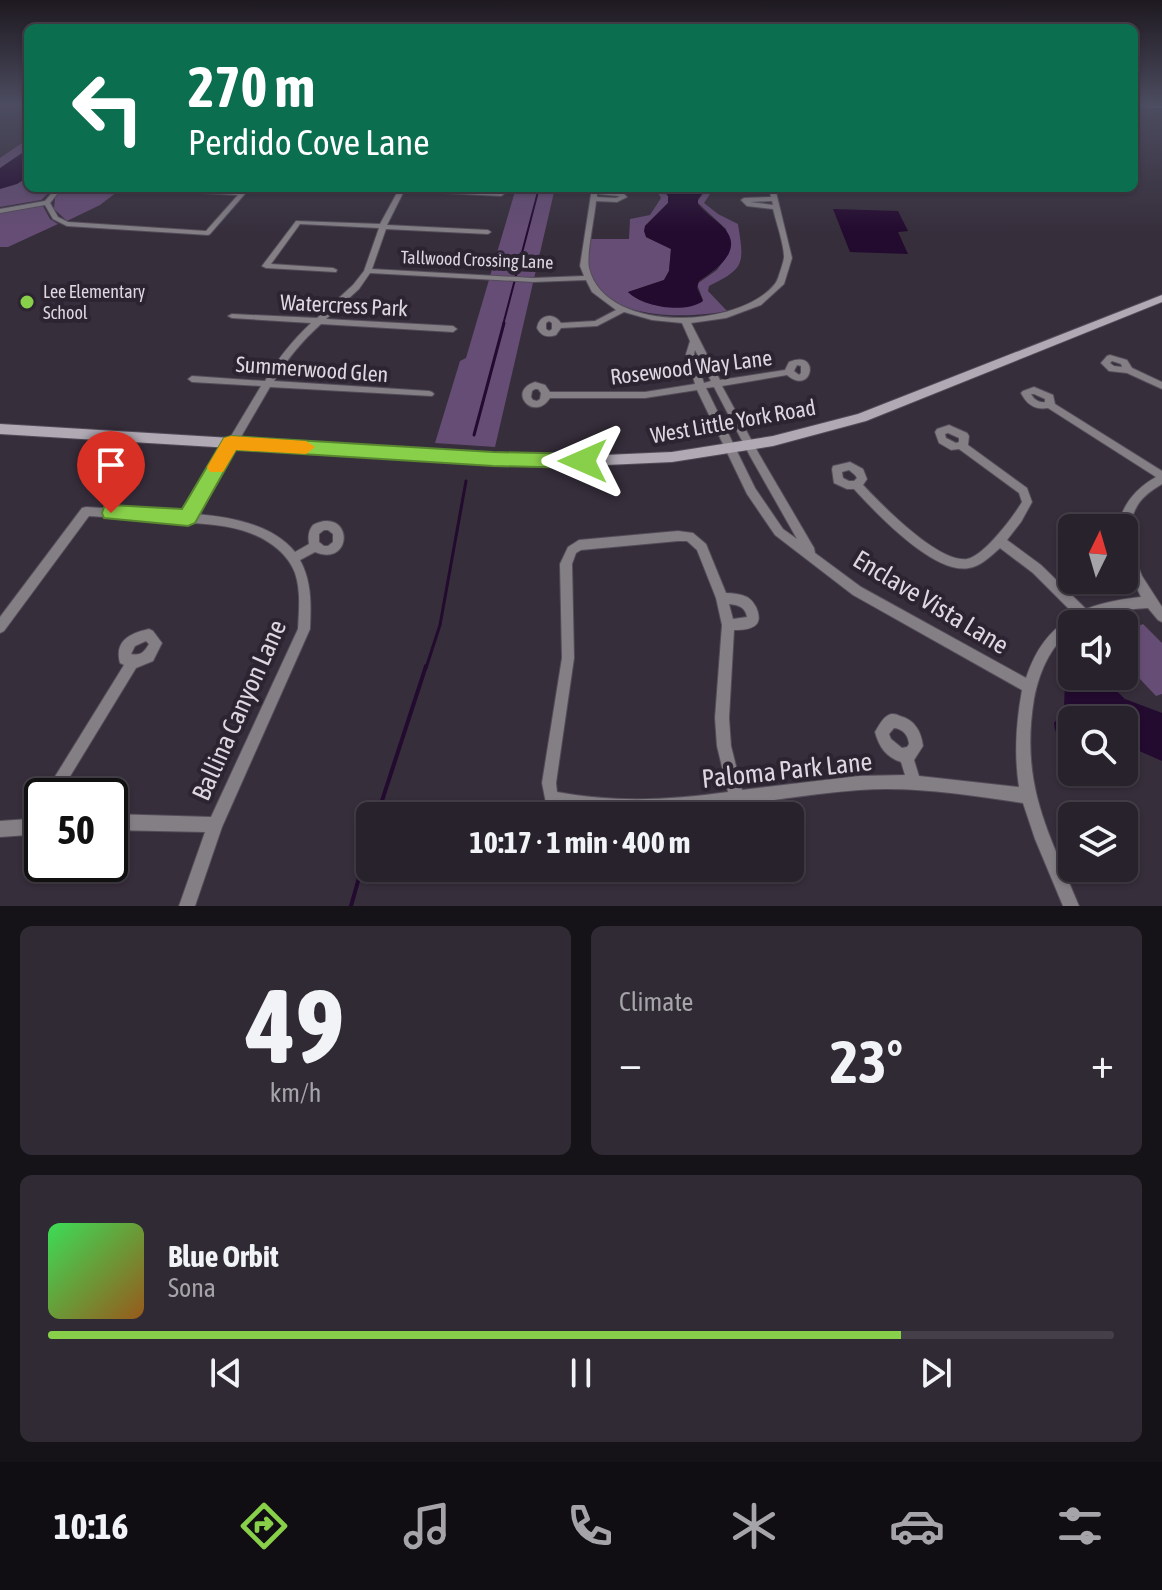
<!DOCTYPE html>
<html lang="en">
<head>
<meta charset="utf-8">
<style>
	:root { --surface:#28222c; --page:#302a34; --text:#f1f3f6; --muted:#a5a4a9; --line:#443f48; --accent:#88cf4a }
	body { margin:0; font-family:"Asap Condensed",sans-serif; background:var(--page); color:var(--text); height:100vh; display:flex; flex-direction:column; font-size:30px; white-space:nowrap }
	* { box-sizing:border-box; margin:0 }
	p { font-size:26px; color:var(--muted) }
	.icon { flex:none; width:44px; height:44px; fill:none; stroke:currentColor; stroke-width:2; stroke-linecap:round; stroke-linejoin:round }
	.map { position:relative; height:906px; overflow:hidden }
	.drawer { display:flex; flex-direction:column; gap:20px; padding:20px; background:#161318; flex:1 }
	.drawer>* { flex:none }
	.hud { position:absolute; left:24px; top:24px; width:1114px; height:168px; border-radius:12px; box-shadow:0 2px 6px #0004,0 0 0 2px var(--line); background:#0b6e4f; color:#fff; overflow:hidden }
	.needle { width:52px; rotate:5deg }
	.fabs { position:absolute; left:1058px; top:514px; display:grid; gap:16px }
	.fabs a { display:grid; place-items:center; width:80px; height:80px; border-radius:12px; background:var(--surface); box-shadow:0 2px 6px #0004,0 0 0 2px var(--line); font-size:40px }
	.speed { position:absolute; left:24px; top:778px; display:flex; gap:16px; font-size:40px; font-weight:700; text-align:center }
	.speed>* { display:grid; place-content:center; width:104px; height:104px; border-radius:50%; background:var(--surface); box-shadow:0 2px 6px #0004,0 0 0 2px var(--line); line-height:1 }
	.speed .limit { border:4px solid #111; border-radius:12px; background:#fff; color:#111 }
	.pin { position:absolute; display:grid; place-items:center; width:68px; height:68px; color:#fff; margin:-82px -34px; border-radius:50% 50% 50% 0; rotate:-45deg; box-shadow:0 0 8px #0007 }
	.pin .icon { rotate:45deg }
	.me { position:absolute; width:88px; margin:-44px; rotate:270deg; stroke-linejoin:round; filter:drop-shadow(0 0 6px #0008) }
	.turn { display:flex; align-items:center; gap:28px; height:168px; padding:0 32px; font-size:36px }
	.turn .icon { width:104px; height:104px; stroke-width:2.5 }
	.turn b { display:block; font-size:56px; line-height:68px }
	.big { font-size:60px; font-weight:700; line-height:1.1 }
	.drawer .card { flex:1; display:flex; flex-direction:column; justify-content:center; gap:12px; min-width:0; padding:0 28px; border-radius:12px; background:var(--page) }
	.drawer .dial { align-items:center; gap:0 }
	.dial b { font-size:104px; line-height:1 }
	.song { display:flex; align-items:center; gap:24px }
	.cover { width:96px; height:96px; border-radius:12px; background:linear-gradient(135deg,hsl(130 70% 55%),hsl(30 70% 35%)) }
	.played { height:8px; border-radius:4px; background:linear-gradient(90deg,var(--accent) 80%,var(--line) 80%) }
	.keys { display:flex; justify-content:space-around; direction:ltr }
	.heat { display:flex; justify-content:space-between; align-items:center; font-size:44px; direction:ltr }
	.drawer .tiles { flex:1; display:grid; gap:20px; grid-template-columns:1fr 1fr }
	.card:last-child { grid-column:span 2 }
	.trip { position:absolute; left:356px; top:802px; width:448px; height:80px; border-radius:12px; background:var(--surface); box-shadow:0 2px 6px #0004,0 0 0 2px var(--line); font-weight:700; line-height:80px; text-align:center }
	.menu { display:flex; height:128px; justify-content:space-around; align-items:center; background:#100e12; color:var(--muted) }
	.menu .icon { width:56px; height:56px }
	.menu .active { color:var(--accent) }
	.menu b { font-size:36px; color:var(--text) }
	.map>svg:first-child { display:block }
</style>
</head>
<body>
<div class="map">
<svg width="1162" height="906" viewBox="0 0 1162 906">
	<rect width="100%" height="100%" fill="#362e3b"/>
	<g fill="#664d75">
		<polygon points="28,139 28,188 54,188 41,200 0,207 0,158"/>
		<polygon points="63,188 122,188 100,205 67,221 54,209 55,198"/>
		<polygon points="516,188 555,188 495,447 435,443 460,361 466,358"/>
		<path d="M655,188H661L668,196V203L645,226L646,237L671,249L669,271L664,280L628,292C645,308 684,312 703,300L697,284L717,270L729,253L726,229L697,202L707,188H714L704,203L718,214L738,224C744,263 746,268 709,286L708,291L727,311C686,319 595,322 588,264C587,256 590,247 591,239H629L630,219L650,215L661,198Z"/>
		<polygon points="43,206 50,219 58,224 8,247 0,247 0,213"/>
		<polygon points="1143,624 1162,643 1162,694 1156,696 1124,662 1124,632"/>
	</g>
	<g fill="#230a2f">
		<polygon points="28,149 28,177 17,184 0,189 0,168"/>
		<path d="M661,188H707L698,199V204C705,213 714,218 722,226C746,249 717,269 699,281L697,288L703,301C685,314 643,307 628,292L664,280L669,271L671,249L646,237L644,231L645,226L668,203V196Z"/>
		<polygon points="833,209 898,211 908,231 898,232 908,254 850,252"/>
		<path d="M1072,669V676H1101L1125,699L1162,713V761L1137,750L1124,753V720H1072V752C1062,744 1055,736 1054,723L1064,710L1065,678Z"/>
	</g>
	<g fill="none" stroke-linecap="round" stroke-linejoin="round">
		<polyline stroke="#230a2f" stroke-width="2" points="503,325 539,188"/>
		<g stroke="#230a2f" stroke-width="3">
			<polyline points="474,435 504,323"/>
			<polyline points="426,668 440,625 466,481"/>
		</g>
		<g stroke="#230a2f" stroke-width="4">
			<polyline points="377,816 426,666"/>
			<polyline points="351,906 370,839"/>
		</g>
		<defs>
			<g id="minor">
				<polygon points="56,188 62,188 50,203 58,217 68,222 206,231 238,195 145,190 142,188 241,191 244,188 250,188 210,234 208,235 67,226 53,219 45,205 0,213 0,209 45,201"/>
				<path d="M369,188H413L501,192L504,194L501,196L404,191L387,225L488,230L491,232L488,234L386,229L372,269L533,278L584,276L580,266L592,188H598V190L623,193L627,197L617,202L596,201C595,215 586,257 589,268C605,334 737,329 774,285C778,281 779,274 781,269C782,266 784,259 784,257C784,244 776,222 773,209L747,206L741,200L744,198L771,197L769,188H775L792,258L784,284L761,305L726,318L691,323L720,380L785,370L789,362C821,348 813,397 787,375L722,386L759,454L814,548L815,553L861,587L1026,678C1036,648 1049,632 1074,614L1033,573L1000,548C991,556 981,566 969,568C934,575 876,513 854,489H847L834,483L832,469L833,466L850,462L863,469L867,479L863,485C882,505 938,563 967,559C984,556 1013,517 1022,502L1019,493L959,449L951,450L939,443L935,432L937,429L949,425L967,433L969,436L968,445L1027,488L1032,502L1021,522L1007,540L1041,565L1086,609C1104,602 1122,599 1141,597L1124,561V533L1128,535L1135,559L1142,576L1162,607V622L1158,620L1148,608C1133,609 1118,610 1103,614C1092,617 1083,624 1072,624V630C1050,646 1039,673 1034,699C1020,784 1048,831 1079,906H1063L1035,839L1023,803C969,795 914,786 859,790C774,796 691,819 606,814C586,812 564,810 546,803L542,783L562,658L560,564L568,547L579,540L678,531L693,533L706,544L726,593C733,593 740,594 747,597C752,600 753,602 756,607C765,627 750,630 734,630L729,718L731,746L742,790L859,776L905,775L901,762C886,757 879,747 875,732C878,727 882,719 887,716C891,713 896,714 900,716C915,720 921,731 923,746L914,760L919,776L1019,787C1014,754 1016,723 1022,690L853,595L775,535L747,494L697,390L645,398H550C534,423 506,391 535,382L545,385L550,392H645L695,384L686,354L690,341L682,323L652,320L624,312L597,326L561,328L556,335C547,338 541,336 537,328C539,314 554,312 561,323L595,321L616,310L592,292L586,280L533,282L370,273L359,289L326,319L453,326L457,329L453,332L321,324C302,341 287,359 274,381L429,391L432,392L434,394L432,396L270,387L196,514C230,517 272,524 295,552L309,544C308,537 308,531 313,525C316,523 323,521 326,521C353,520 349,566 315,552L300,560C312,582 311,605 310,629L222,827L195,906H179L205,832L110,830V814L211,817L298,629C299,610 301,591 295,573C288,554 269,540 250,533C229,525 205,524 182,522C151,520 120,518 89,516L4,631L0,633V617L82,508L86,507L185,513L261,386L192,382L188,379L192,376L265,381C278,358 292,341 311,323L232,318L228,316L232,314L317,318L353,285L364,271L379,228L300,224L271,264L333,268L337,270L336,272L266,268L262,266L296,221L380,224L398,191L372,190ZM597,194L619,196H620L616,198L597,197ZM772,201L773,205L750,202ZM549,321L552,323V329L549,331L546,329V323ZM695,350L711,381L704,383L694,354ZM797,365L801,366V373L799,375L794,371ZM714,387L750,456L797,539L783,529L755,488L706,388ZM535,389H538L541,393L540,399L537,401L533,400L531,397L532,391ZM948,433L959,438V442L956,443L946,438L945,434ZM849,470L855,475L857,478L854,481H849L843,478L842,472ZM324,530H328L333,534V542L328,546H324L319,542V534ZM678,541H687L697,550L716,598L722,625L715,718L717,746L728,792C670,800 616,803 557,792L556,783L574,658L572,564L576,553L581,550ZM729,604C739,605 745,607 747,617L733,619ZM894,728C903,729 908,735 909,744L907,747L902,748L891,739L889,734Z"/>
				<path d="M1110,355L1127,360L1132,368L1162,382V389L1127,373L1109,371L1101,363L1107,356ZM1112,361L1121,364L1122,367L1114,366L1110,363Z"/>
				<path d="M1034,387L1053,395L1055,404L1162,471V484C1137,499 1136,506 1127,531L1124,532V528H1117C1123,504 1135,489 1156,477L1048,408C1035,410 1027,405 1021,393L1023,391ZM1031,394H1034L1045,399V402C1040,403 1034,400 1031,394Z"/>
				<path d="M149,629L153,631L162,643L153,661L136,668L58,796H43L124,665L120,663C114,641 130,633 149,629ZM146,641L149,644C144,652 141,656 131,654L135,646Z"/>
				<polygon points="42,805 42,834 0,837 0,821 29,819 37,807"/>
			</g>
			<polygon id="secondary" points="1162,295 1162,302 866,421 773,446 672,462 583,466 493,464 0,434 0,424 493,454 583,456 672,452 773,436 858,414"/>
		</defs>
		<use href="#minor" stroke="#544c59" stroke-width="2"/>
		<use href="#secondary" stroke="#544c59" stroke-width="2"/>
		<use href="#minor" fill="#837f85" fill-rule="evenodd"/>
		<use href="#secondary" fill="#b1aab5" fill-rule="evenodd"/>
		<polyline stroke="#aea7b1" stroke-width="2" points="1134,106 1162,107"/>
	</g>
	<linearGradient id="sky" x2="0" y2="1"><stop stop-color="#1e1920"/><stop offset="0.45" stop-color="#4c4c60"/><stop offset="1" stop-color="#4c4c60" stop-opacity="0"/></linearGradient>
	<rect width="1162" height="232" fill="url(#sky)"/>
	<polygon fill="#88cf4a" stroke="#588730" stroke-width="2" points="231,436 493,452 583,454 592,461 583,468 493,466 236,450 195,523 188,526 104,518 102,513 104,507 111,505 182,509 224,438"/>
	<polygon fill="#f59e0b" points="231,436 306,441 315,447 306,454 236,450 223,472 210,472 207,467 224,438"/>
	<circle fill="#88cf4a" stroke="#2c2431" stroke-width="3" cx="27" cy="302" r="8"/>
	<g text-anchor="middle" stroke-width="8" stroke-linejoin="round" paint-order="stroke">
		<g font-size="18" fill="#ddd7e0" stroke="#2c2431">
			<text transform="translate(477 260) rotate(2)" y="6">Tallwood Crossing Lane</text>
		</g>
		<g font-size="18" fill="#ddd7e0" stroke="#2c2431" text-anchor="start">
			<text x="43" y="298">Lee Elementary<tspan x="43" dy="21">School</tspan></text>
		</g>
		<g font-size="22" fill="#ddd7e0" stroke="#2c2431">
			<text transform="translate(344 305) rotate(3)" y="8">Watercress Park</text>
			<text transform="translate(691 367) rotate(-7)" y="8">Rosewood Way Lane</text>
			<text transform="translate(312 369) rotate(4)" y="8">Summerwood Glen</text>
			<text transform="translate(733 421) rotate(-10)" y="8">West Little York Road</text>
		</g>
		<g font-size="26" fill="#ddd7e0" stroke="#2c2431">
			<text transform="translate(931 602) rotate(31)" y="9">Enclave Vista Lane</text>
			<text transform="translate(239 710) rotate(-66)" y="9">Ballina Canyon Lane</text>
			<text transform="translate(787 770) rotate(-6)" y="9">Paloma Park Lane</text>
		</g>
	</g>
</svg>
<div class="fabs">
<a><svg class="needle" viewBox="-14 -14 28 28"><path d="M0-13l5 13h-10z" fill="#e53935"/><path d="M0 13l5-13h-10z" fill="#a5a4a9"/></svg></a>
<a><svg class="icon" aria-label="sound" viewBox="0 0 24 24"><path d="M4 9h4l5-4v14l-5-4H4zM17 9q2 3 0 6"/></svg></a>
<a><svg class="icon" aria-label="search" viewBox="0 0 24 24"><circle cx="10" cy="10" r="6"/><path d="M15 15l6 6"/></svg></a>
<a><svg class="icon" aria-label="layers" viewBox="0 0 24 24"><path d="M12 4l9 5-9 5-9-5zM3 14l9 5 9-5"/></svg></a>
</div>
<div class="speed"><div class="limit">50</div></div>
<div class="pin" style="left:111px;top:513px;background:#d93025"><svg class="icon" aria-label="arrive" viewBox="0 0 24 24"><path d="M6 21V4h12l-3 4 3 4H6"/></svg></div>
<svg class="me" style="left:583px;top:461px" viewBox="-20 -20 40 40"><path d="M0-17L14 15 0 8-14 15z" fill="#88cf4a" stroke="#fff" stroke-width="4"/></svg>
<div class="trip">10:17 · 1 min · 400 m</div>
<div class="hud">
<div class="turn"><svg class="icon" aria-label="left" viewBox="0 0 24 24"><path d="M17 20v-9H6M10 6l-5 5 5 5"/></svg><div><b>270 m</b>Perdido Cove Lane</div></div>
</div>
</div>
<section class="drawer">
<div class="tiles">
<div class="card dial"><b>49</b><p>km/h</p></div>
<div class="card"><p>Climate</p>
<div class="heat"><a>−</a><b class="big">23°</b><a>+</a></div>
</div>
<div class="card">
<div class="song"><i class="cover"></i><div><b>Blue Orbit</b><p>Sona</p></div></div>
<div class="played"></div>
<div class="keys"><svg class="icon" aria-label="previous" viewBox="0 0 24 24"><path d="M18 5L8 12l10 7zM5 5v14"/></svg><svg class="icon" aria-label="pause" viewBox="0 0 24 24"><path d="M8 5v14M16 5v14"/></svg><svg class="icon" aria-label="next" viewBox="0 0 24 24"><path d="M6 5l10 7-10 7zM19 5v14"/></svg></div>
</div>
</div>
</section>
<nav class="menu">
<b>10:16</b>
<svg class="icon active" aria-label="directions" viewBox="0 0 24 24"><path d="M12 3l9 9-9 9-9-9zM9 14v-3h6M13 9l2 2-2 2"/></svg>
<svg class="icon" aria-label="music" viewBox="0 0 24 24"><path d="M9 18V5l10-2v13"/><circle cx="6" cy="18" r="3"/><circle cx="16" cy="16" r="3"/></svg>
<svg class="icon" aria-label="phone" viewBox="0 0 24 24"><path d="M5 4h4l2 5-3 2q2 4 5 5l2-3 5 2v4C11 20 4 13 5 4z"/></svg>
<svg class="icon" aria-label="climate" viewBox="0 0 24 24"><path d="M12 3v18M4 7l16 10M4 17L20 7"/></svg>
<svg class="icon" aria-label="car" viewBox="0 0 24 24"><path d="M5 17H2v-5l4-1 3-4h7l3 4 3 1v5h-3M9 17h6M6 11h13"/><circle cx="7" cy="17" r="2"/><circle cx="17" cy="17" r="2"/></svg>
<svg class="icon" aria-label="filters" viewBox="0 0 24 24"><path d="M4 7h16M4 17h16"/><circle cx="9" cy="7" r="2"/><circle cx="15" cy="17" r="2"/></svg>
</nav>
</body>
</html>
